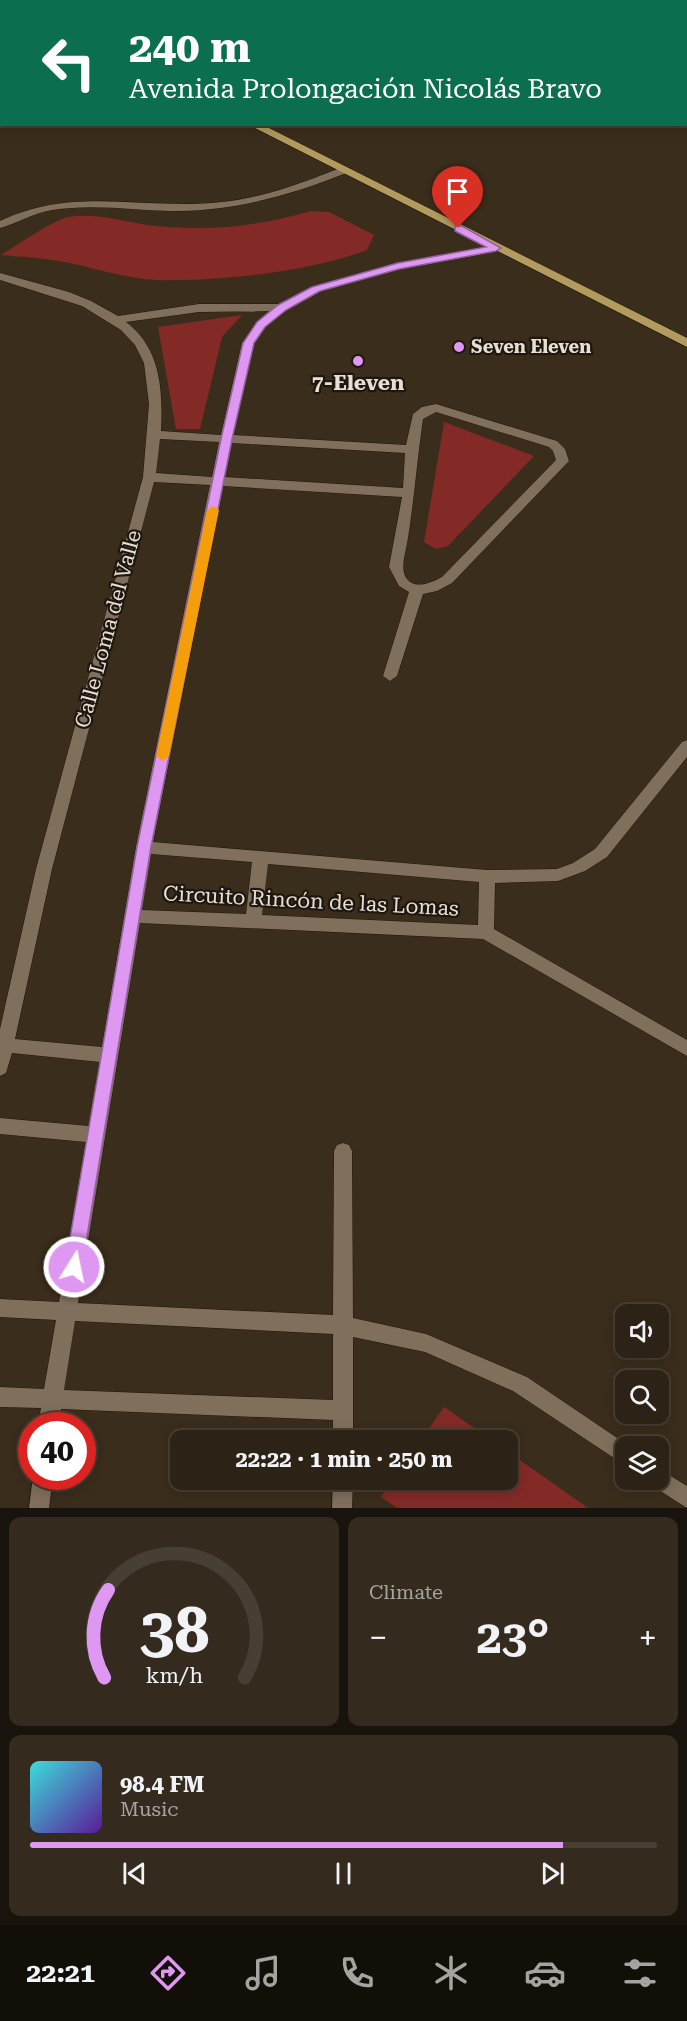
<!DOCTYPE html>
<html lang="en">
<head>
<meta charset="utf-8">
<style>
	:root { --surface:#2c2215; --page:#342a1e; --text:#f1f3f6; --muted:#a6a4a0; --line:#483f34; --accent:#df98f2 }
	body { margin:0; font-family:"Roboto Serif",serif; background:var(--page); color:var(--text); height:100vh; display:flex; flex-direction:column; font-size:22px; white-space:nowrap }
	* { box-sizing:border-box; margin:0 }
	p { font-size:20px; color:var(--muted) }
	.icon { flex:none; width:33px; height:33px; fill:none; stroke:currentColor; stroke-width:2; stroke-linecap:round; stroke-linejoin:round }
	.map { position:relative; height:1508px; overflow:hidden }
	.drawer { display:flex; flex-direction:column; gap:9px; padding:9px; background:#18130c; flex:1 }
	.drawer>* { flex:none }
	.hud { position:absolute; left:0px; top:0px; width:687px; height:126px; box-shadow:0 3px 15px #0003,0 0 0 2px var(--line); background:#0b6e4f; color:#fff; overflow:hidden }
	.tools { position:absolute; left:615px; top:1304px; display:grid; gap:12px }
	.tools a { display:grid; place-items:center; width:54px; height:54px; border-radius:12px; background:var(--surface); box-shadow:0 3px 15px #0003,0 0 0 2px var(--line); font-size:30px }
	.speed { position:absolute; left:18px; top:1412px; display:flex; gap:12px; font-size:30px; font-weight:700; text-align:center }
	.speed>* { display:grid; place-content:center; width:78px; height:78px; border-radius:50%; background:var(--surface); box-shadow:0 3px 15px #0003,0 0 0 2px var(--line); line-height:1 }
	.speed .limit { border:9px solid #d22; background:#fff; color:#111 }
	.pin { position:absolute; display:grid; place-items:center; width:51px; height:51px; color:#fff; margin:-62px -26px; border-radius:50% 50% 50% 0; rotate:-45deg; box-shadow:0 0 6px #0007 }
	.pin .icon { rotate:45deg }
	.me { position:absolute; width:66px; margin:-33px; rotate:10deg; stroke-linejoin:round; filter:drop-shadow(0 0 4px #0008) }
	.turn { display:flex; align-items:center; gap:21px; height:126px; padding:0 30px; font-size:27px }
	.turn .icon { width:78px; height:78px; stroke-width:2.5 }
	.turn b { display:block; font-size:42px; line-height:51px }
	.big { font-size:45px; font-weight:700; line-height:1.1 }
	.drawer .tile { flex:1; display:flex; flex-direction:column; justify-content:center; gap:9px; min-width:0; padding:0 21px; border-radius:12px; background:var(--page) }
	.drawer .dial { align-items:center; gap:0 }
	.dial svg { height:156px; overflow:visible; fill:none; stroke:var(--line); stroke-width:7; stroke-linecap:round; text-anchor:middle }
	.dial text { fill:var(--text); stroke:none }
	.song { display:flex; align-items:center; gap:18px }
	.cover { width:72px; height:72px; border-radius:9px; background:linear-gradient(135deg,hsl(180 70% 55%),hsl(270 70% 35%)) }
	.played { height:6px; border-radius:3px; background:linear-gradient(90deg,var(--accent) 85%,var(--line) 85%) }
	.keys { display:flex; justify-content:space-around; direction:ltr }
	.heat { display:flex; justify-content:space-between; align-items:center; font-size:33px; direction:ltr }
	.drawer .tiles { flex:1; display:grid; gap:9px; grid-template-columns:1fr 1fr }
	.tile:last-child { grid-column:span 2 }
	.trip { position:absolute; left:170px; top:1430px; width:348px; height:60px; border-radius:12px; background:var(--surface); box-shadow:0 3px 15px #0003,0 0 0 2px var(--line); font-weight:700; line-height:60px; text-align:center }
	.tabs { display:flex; height:96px; justify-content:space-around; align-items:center; background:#120e08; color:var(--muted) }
	.tabs .icon { width:42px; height:42px }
	.tabs .selected { color:var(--accent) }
	.tabs b { font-size:27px; color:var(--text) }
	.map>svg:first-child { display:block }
</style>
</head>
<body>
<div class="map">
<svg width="687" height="1508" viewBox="0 0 687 1508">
	<rect width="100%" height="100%" fill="#3b2d1c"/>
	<g fill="#832a27">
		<path d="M311,211L329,212L374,235L367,250C309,272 217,282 155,280C125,278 98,269 69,263C47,258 23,257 1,255C16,246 54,219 69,217C98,212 127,223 156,226C213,231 255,227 311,211Z"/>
		<polygon points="242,315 222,337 200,429 176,429 158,327"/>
		<polygon points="444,422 534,456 448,546 436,549 424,542"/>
		<polygon points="444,1407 492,1440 421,1440"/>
		<polygon points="507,1451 588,1508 397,1508 381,1497 394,1479 507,1479"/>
	</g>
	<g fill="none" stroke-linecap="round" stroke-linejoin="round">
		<defs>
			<g id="minor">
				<path d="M345,167L350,170L349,172C294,194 239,210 180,211C137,211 94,203 52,210C33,213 18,223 0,228V221C76,185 143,211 222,202C251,199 279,191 306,181C319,177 332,170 345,167Z"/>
				<path d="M496,245L502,248L500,250C431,267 295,274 255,341C251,348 250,359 248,368C243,390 238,413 233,435L406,445L413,414L422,407L436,404L557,441L565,449L569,461L452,583L437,591L423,594L397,676L390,681L383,676L409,592L399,586L389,567L402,497L223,486L153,842L487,870L557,869L573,863L595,849L682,742L687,740V757L607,857L585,871L558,881L495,883L494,929L687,1040V1056L483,939L140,923L78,1303L333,1315L334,1151L337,1145L343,1143L349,1145L352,1151L353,1318L426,1334L527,1377L629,1446H626V1466L513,1391L425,1352L353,1337V1440H333V1420L61,1409L58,1425H38L41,1408L0,1407V1387L44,1389L56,1320L0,1317V1299L59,1302L86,1142L0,1134V1118L89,1126L100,1062L12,1053L6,1073L0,1076V1029L36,869L143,477L149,404L144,363L135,345L121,330L82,306L0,280V273L69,292L91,301L118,316L199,304H280L312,287L394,264ZM271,311L257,322L242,343L221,435L161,431C163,391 161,348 126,322L199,312ZM436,412L549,447L553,451L556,460L442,577C431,583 413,591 405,576C401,566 405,554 407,544C414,502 417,460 423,419ZM160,439L219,442L212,477L156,473ZM232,443L405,453L403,488L225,477ZM154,482L210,485L136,847L102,1047L15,1039L52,869ZM151,854L252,862L246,914L142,910ZM268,864L479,882L478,925L262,915ZM75,1321L333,1334V1400L64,1390Z"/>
				<polygon points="658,1468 687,1486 687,1508 651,1485 648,1479 658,1479"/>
				<polygon points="33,1476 53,1476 49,1508 29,1508"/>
				<polygon points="333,1479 353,1479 352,1508 332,1508"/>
			</g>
			<g id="major">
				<polygon points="39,0 50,0 51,2 40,2"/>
				<rect x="0" y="18" width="2" height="6"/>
				<polygon points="247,124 261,124 687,338 687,347"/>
			</g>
		</defs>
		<use href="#minor" stroke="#221505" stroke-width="1"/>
		<use href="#major" stroke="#221505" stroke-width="1"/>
		<use href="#minor" fill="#806f5c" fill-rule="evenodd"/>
		<use href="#major" fill="#b29b5e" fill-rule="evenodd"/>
	</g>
	<polygon fill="#df98f2" stroke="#91639d" stroke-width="1.5" points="455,226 462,226 501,248 496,251 399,269 320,291 286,310 265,327 254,343 232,439 151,847 82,1267 80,1273 74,1275 68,1273 65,1267 137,847 221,439 243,343 257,322 278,305 312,287 398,263 486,247 455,231"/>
	<polygon fill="#f59e0b" points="213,506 219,510 169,756 163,761 156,756 207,510"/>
	<g fill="#df98f2" stroke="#1d170f" stroke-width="2">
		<circle cx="459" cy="347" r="6"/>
		<circle cx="358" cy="361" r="6"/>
	</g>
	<g text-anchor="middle" stroke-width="4.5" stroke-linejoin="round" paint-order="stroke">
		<g font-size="18" font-weight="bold" fill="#e8ded4" stroke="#1d170f" text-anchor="start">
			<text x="471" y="353">Seven Eleven</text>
		</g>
		<g font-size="21" font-weight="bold" fill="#e8ded4" stroke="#1d170f">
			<text x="358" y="390">7-Eleven</text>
		</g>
		<g font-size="21" fill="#e8ded4" stroke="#1d170f">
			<text transform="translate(108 629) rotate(-75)" y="7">Calle Loma del Valle</text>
			<text transform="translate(311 901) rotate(3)" y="7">Circuito Rincón de las Lomas</text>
		</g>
	</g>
</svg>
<div class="tools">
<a><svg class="icon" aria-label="sound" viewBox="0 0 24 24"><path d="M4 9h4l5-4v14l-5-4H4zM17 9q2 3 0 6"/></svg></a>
<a><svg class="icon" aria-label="search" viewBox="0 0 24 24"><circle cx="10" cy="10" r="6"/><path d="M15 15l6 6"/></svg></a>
<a><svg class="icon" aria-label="layers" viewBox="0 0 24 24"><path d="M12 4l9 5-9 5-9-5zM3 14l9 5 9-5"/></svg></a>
</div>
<div class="speed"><div class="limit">40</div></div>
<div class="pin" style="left:458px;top:228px;background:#d93025"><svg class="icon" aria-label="arrive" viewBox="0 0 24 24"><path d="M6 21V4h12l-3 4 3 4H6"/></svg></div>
<svg class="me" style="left:74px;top:1267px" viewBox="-20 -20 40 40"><circle r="17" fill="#df98f2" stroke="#fff" stroke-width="3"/><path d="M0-11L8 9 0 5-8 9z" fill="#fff"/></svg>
<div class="trip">22:22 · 1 min · 250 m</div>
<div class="hud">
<div class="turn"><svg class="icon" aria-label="left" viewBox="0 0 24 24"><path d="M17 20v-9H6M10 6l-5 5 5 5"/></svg><div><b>240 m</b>Avenida Prolongación Nicolás Bravo</div></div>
</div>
</div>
<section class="drawer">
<div class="tiles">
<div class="tile dial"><svg viewBox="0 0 100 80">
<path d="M14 69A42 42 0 1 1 86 69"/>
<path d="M14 69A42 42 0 0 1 16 24" stroke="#df98f2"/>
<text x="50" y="56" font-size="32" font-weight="700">38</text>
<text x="50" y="72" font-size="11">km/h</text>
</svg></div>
<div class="tile"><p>Climate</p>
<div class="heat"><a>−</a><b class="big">23°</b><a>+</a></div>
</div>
<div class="tile">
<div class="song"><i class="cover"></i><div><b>98.4 FM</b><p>Music</p></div></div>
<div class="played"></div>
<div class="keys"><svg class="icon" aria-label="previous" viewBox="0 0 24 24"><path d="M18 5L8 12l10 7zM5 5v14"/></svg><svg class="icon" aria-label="pause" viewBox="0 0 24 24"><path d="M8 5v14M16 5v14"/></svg><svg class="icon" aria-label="next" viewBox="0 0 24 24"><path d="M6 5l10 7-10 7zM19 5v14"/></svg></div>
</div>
</div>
</section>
<nav class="tabs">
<b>22:21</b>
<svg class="icon selected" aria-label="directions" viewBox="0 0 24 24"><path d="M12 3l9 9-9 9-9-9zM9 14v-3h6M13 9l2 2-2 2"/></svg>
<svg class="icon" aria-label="music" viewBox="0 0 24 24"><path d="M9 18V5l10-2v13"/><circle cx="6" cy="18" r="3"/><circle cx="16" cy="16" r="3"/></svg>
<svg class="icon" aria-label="phone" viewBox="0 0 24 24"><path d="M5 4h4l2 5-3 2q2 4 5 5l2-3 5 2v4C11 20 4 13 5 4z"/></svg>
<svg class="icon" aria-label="climate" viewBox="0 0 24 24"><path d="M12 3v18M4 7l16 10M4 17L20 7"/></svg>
<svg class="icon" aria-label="car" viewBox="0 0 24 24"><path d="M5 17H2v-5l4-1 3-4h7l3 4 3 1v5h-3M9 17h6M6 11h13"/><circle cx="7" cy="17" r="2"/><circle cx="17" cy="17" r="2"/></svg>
<svg class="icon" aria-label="filters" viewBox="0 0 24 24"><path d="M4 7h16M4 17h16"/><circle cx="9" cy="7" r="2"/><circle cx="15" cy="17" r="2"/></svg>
</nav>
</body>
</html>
